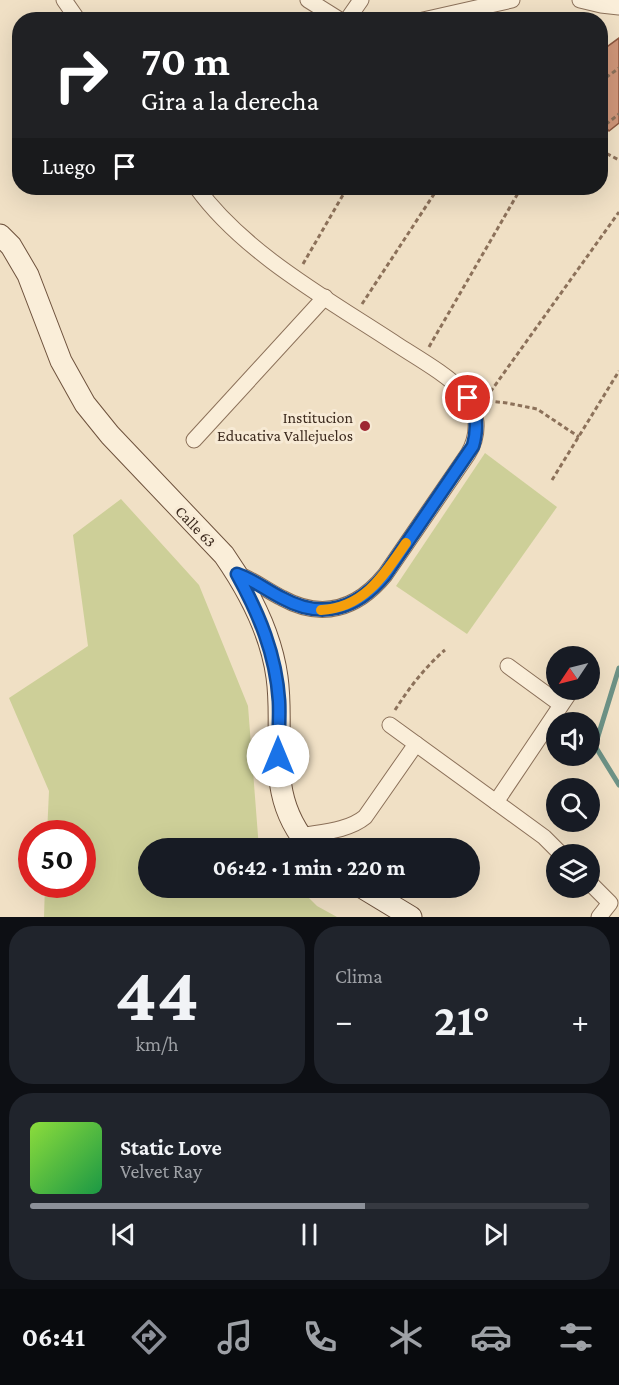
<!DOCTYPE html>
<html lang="es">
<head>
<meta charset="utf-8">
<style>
	:root { --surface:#171b24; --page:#20242c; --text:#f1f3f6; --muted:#9ea1a6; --line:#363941; --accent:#8c9099 }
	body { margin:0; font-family:"Crimson Pro",serif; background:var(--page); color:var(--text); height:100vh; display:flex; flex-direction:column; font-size:22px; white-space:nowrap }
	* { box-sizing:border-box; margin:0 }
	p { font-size:20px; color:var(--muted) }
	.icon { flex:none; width:33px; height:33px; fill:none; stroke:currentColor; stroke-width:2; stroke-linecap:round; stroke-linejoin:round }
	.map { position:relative; height:917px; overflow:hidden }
	.details { display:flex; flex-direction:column; gap:9px; padding:9px; background:#0d0f14; flex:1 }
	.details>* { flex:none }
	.top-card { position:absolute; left:12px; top:12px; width:596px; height:183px; border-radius:24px; box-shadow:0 6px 24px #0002; background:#202124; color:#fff; overflow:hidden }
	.needle { width:39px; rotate:235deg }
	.fabs { position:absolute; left:546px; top:646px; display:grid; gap:12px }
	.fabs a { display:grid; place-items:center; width:54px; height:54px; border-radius:50%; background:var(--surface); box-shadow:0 6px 24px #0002; font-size:30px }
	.speed { position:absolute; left:18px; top:820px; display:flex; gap:12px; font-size:30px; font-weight:700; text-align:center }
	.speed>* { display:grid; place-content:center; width:78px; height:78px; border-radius:50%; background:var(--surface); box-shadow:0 6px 24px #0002; line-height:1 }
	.speed .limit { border:9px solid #d22; background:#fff; color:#111 }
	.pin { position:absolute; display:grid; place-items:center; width:51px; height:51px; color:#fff; margin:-26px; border:3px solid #fff; border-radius:50%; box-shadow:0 2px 6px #0007 }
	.me { position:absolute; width:66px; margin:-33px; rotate:0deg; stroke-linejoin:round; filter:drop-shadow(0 0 4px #0008) }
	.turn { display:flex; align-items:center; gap:21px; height:126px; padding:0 30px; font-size:27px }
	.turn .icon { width:78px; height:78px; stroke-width:2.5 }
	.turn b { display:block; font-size:42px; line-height:51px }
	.then { display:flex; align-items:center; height:57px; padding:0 30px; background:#0003; gap:12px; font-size:22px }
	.big { font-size:45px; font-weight:700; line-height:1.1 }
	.details .tile { flex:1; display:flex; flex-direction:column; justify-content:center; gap:9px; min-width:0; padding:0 21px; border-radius:24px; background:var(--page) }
	.details .dial { align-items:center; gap:0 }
	.dial b { font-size:78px; line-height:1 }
	.song { display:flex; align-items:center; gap:18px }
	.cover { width:72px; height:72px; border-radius:9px; background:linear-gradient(135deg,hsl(90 70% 55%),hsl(140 70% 35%)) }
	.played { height:6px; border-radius:3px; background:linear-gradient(90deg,var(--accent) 60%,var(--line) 60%) }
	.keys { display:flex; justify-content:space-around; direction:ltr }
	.heat { display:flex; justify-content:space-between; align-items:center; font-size:33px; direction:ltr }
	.details .tiles { flex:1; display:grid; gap:9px; grid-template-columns:1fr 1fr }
	.tile:last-child { grid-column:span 2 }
	.trip { position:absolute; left:138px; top:838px; width:342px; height:60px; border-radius:30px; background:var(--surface); box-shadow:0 6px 24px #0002; font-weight:700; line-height:60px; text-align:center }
	.tab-bar { display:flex; height:96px; justify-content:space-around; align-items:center; background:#090b0e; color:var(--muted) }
	.tab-bar .icon { width:42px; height:42px }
	.tab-bar .on { color:var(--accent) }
	.tab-bar b { font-size:27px; color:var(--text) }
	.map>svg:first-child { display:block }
</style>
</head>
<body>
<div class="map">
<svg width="619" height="917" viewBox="0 0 619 917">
	<rect width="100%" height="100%" fill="#f0e0c5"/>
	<g fill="#cdcf98">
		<polygon points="485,453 557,507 467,634 396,586"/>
		<polygon points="121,499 199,585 248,706 259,849 148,849 148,888 299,888 317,906 337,917 44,917 45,885 82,885 82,834 47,834 49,791 9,698 88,646 73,535"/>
	</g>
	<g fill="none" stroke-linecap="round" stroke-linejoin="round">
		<polyline stroke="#6d9286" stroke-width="5" points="619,668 595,746 619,785"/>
	</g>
	<polygon fill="#d09679" stroke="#8c573f" stroke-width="1.5" points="619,38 619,123 609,131 600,121 600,52"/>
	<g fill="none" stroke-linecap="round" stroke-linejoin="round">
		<defs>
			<g id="minor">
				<polyline points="64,0 78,20"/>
				<polyline points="308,0 340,20"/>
				<polyline points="580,0 601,5 619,7"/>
				<polyline points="347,20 361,0"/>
				<polyline points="423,20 512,0"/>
				<path d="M197,188C244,253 329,300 396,344C416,357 448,375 463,392C479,410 480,434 468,454L385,575C357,609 322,620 282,598C266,590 254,580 237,574"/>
				<polyline points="194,440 325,297"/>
				<polyline points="508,666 560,704"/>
				<polyline points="390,725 544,837 562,855"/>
				<polyline points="496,802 570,692"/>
				<path d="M300,836C321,832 348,831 365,817L416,744"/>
				<polyline points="590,883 610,903 599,917"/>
			</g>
			<g id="secondary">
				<path d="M0,235L11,246L28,275L61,361L85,404L110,435L224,555C249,591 271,633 277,677C286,742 262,793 311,849"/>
				<polyline points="363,888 411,917"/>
			</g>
		</defs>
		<use href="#minor" stroke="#8c715a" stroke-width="17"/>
		<use href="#secondary" stroke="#6e523d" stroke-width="23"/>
		<g stroke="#8c715a" stroke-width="3" stroke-dasharray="4.5 3" stroke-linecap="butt">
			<polyline points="600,82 619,68"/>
			<polyline points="600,129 619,114"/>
			<polyline points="600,150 619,160"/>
			<polyline points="303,264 347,188"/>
			<polyline points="362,304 438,188"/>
			<polyline points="429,347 521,188"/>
			<polyline points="486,398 619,212"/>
			<polyline points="488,401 507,403 537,409 579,437"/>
			<polyline points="552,480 619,371"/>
			<path d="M395,710C409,688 425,667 445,650"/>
			<polyline points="333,888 345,895"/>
		</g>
		<use href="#minor" stroke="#faeed9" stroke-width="15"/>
		<use href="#secondary" stroke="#faeed9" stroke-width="21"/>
	</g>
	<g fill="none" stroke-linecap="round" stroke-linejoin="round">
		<defs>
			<path id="route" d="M278,756C278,738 280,719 279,701C276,654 259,614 237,574C254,580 266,590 282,598C322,620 357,609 385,575L473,446C478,428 477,414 468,398"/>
		</defs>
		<use href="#route" stroke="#114b97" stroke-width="15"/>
		<use href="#route" stroke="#1a73e8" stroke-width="10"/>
		<path stroke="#f59e0b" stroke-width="10" d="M321,610C364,608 384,575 406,543"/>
	</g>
	<circle fill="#9e2732" stroke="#f7ead5" stroke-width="2" cx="365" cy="426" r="6"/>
	<g text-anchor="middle" stroke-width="6" stroke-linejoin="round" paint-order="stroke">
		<g font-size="16" fill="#3c2a1e" stroke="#f7ead5" text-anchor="end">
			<text x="353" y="423">Institucion<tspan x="353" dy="18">Educativa Vallejuelos</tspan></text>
		</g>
		<g font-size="16" fill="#3c2a1e" stroke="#f7ead5">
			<text transform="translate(196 526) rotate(46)" y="6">Calle 63</text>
		</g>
	</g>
</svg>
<div class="fabs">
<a><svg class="needle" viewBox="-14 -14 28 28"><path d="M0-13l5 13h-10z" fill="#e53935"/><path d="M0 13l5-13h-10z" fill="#9ea1a6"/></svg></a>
<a><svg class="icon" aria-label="sound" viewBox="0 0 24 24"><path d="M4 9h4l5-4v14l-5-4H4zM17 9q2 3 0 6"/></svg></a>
<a><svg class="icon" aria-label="search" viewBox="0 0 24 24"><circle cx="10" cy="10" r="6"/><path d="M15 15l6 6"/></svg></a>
<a><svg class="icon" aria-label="layers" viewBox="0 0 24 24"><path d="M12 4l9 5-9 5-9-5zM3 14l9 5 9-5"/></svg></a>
</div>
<div class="speed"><div class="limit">50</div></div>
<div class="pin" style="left:468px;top:398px;background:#d93025"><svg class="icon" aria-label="arrive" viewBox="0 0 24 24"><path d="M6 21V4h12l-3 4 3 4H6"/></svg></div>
<svg class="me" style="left:278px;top:756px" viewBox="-20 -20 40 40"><circle r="19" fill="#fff"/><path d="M0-13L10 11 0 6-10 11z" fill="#1a73e8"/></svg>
<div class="trip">06:42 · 1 min · 220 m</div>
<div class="top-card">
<div class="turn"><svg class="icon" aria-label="right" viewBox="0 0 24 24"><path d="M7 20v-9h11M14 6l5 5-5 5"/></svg><div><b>70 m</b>Gira a la derecha</div></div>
<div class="then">Luego<svg class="icon" aria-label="arrive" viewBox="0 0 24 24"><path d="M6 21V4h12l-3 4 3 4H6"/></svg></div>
</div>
</div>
<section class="details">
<div class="tiles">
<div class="tile dial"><b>44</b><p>km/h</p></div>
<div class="tile"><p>Clima</p>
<div class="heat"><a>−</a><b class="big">21°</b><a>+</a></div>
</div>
<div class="tile">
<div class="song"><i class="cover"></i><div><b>Static Love</b><p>Velvet Ray</p></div></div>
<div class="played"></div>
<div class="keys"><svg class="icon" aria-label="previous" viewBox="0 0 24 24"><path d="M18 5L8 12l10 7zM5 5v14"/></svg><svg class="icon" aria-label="pause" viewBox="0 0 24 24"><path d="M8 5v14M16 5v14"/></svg><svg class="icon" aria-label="next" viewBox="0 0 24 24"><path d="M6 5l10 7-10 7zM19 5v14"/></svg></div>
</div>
</div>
</section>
<nav class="tab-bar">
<b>06:41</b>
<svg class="icon on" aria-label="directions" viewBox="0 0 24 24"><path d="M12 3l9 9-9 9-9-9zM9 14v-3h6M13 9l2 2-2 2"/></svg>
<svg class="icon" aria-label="music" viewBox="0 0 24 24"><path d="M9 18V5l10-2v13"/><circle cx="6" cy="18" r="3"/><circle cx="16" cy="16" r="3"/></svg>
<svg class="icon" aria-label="phone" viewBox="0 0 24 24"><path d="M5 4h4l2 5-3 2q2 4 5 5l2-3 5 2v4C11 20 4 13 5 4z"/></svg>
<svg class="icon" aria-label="climate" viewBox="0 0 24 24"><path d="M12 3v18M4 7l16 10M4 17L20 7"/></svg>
<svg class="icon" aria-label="car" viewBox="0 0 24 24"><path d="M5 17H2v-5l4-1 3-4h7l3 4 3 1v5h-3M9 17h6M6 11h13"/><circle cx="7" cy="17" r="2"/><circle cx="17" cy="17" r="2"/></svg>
<svg class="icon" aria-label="filters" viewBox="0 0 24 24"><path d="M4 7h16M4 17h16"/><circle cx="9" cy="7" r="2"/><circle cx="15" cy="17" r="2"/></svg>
</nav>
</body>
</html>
